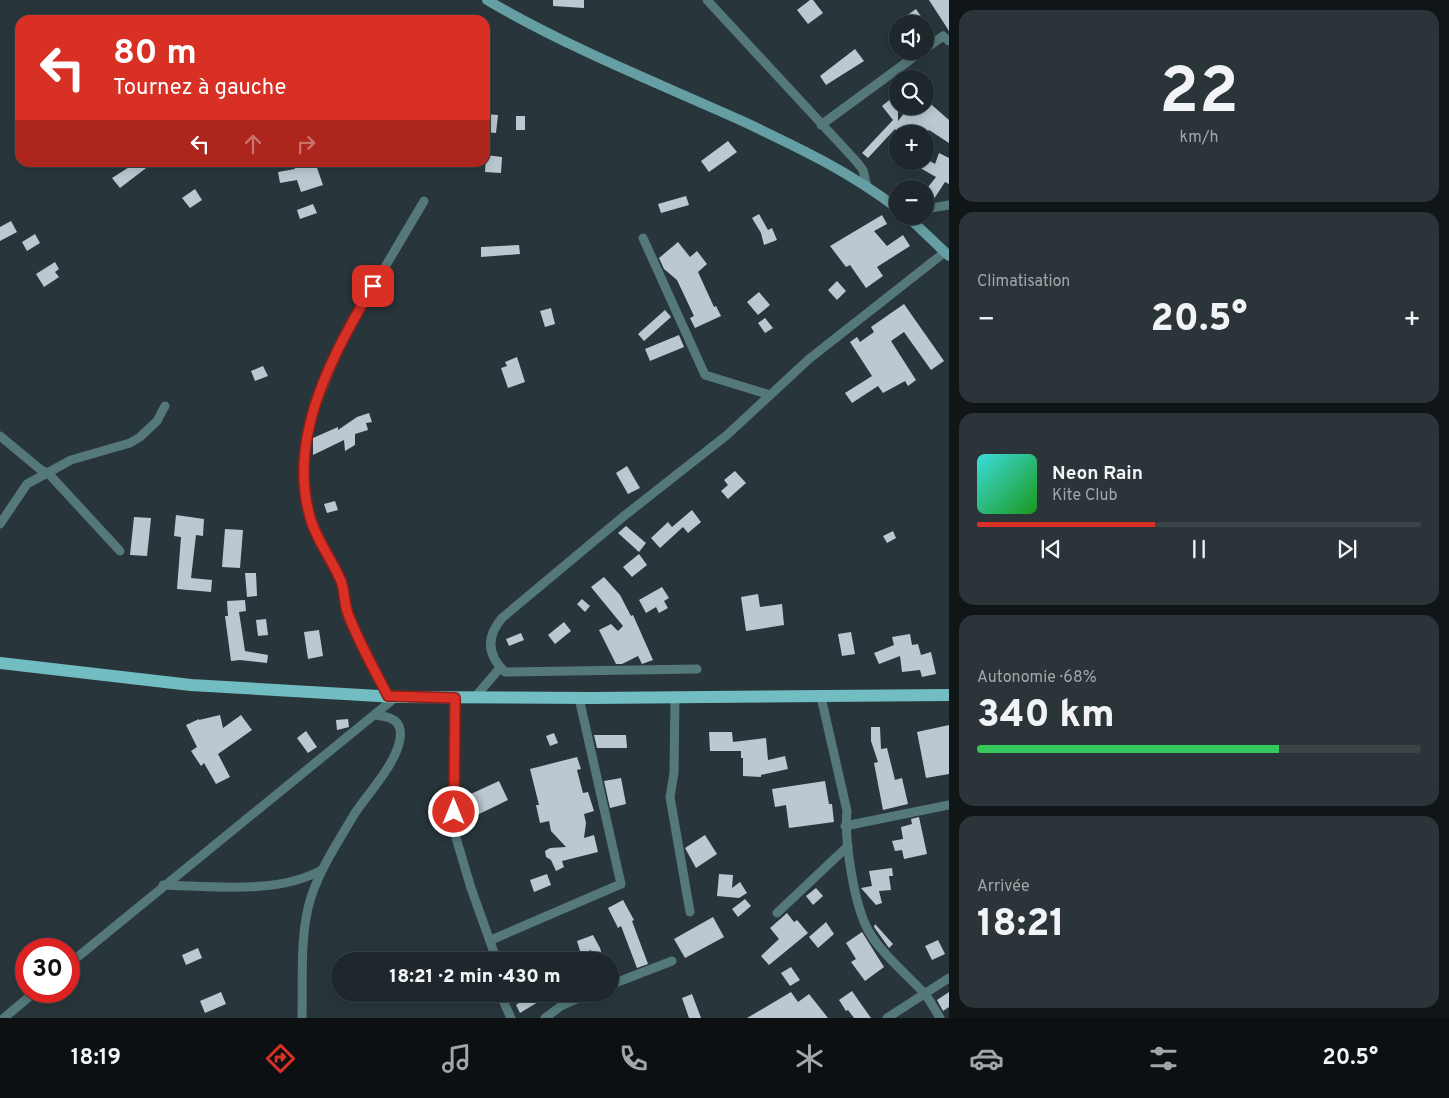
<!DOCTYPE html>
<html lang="fr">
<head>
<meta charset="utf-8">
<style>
	:root { --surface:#1e282c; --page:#2b3438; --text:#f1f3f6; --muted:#a1a6a9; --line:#3c4448; --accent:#d93025 }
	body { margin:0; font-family:Overpass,sans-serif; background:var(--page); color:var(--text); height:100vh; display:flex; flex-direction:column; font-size:19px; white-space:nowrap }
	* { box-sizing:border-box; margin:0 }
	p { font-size:16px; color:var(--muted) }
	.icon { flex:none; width:28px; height:28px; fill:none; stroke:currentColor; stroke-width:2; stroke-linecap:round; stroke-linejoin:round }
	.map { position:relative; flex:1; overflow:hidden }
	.details { display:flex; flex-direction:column; gap:10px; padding:10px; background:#101618; width:500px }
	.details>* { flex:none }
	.banner { position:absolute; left:15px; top:15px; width:475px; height:152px; border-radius:15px; box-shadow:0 2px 12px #0003,0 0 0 1px var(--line); background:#d93025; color:#fff; overflow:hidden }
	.tools { position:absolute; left:889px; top:15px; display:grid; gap:10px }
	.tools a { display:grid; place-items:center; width:45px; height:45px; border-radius:50%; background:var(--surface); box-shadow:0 2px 12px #0003,0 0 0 1px var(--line); font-size:25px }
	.speed { position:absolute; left:15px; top:938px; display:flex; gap:10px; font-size:25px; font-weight:700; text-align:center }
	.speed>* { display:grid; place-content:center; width:65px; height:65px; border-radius:50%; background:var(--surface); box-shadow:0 2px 12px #0003,0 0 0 1px var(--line); line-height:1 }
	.speed .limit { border:8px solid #d22; background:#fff; color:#111 }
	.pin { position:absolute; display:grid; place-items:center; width:42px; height:42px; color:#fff; margin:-21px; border-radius:10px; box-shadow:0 2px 8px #0006 }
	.me { position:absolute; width:55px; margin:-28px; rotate:0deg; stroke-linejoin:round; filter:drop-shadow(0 0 4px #0008) }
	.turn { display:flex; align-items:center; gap:18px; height:105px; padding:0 15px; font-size:22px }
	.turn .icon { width:65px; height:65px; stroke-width:2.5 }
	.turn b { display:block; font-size:35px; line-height:42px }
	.lanes { display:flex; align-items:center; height:48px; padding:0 15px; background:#0003; justify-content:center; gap:25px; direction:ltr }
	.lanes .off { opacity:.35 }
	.big { font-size:38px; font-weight:800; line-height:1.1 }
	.details .widget { flex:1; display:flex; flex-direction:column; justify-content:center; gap:8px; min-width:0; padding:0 18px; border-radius:15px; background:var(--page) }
	.details .dial { align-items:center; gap:0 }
	.dial b { font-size:65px; line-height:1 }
	.song { display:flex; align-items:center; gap:15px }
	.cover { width:60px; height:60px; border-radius:8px; background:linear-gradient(135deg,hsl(180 70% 55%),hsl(120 70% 35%)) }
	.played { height:5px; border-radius:2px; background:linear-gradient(90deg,var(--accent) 40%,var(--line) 40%) }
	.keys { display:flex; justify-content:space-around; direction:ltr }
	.heat { display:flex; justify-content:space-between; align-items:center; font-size:28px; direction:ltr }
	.charge { height:8px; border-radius:4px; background:linear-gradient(90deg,#34c759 68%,var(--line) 0) }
	.trip { position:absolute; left:331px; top:952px; width:288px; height:50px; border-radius:25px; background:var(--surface); box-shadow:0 2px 12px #0003,0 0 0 1px var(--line); font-weight:800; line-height:50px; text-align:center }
	.dock { display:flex; height:80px; justify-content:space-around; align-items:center; background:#0c1012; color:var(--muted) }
	.dock .icon { width:35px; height:35px }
	.dock .active { color:var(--accent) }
	.dock b { font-size:22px; color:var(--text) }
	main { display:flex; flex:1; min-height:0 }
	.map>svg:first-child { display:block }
</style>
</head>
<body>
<main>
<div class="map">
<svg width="949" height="1018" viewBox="0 0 949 1018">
	<rect width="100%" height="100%" fill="#28363b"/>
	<g fill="#bbc8d2">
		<polygon points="553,0 584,0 584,8 553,6"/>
		<polygon points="810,0 813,0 823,13 808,24 797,10"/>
		<polygon points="929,0 949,0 949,31"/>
		<polygon points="916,9 926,24 895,24"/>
		<polygon points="855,49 864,61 826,85 820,76"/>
		<polygon points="893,97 898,103 898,121 910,106 925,106 925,99 949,120 949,143 929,130 925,134 900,134 895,129 868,158 862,153 893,120 882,106"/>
		<polygon points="485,114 498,115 496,133 485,132"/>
		<rect x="516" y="116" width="9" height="14"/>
		<polygon points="728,141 737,152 709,172 701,161"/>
		<polygon points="939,153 949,158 949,184 945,182 932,202 925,203 925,191 936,177 908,161 925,161 925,158 935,164"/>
		<polygon points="486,155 502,157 501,173 485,172"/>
		<polygon points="137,162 154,162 120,188 112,178"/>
		<polygon points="293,162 315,162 323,185 301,192 297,180 280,183 278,172 295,169"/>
		<polygon points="195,189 202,200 190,208 182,198"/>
		<polygon points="686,196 689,205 661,213 658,204"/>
		<polygon points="313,204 317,213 300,219 297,210"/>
		<polygon points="759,214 768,230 772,228 777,240 764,245 761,233 752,218"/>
		<polygon points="882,215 887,224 874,231 887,246 903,235 910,246 877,267 883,276 866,288 850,265 846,267 830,246"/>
		<polygon points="11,221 17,232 0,241 0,227"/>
		<polygon points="35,234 40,243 27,251 22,242"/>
		<polygon points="678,242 690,257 697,251 707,264 698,272 714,307 716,306 721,316 695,328 690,318 694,316 677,280 664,269 659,258"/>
		<polygon points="519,245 520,254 481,257 481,247"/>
		<polygon points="55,262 59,269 55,272 59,277 44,287 36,274"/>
		<polygon points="837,281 846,291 837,300 828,290"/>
		<polygon points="759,292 770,305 758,315 747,302"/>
		<polygon points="904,304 944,361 931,370 904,332 891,341 916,380 908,386 905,381 883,393 878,386 852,403 845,393 872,376 850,342 857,337 860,342 874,332 871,327"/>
		<polygon points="551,308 555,324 545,327 540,311"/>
		<polygon points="665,310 671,317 644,341 638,334"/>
		<polygon points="765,318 773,328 765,333 758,323"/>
		<polygon points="679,335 684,347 650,361 645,349"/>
		<polygon points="517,357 525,382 508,388 501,368 507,366 505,362"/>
		<polygon points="263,366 268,376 255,381 251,371"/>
		<polygon points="369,413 372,422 366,423 368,430 355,434 355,445 345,451 344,440 313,455 313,438 338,427 338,430 357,417"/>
		<polygon points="627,466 640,488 628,494 616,473"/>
		<polygon points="735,471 746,483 728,499 721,491 728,485 724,480"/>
		<polygon points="335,501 338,510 327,513 324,504"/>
		<polygon points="692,510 701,522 688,533 683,527 660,548 651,538 668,522 672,527"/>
		<polygon points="176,515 204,519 203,536 196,535 191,578 212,580 211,592 177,589 181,537 174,536"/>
		<polygon points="134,517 151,518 147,556 130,555"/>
		<polygon points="626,526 646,543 639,552 618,533"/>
		<polygon points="225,529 243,530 240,568 222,567"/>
		<polygon points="893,531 896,538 887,543 883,536"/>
		<polygon points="639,554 647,565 632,577 623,567"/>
		<polygon points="245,573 256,573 257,596 247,597"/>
		<polygon points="604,577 620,595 631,616 633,615 653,660 642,664 638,656 622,664 616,664 599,630 611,624 618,631 623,626 591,587"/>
		<polygon points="662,587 669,598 664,601 668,608 659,613 656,607 646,613 639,600"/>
		<polygon points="758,594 760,607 782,604 784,625 746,631 741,597"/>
		<polygon points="582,599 590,606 585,612 577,604"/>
		<polygon points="245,600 246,611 239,612 245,651 268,655 267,663 240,660 231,661 225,616 228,616 227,601"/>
		<polygon points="266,619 268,635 258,636 256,620"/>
		<polygon points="564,622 571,631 555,644 548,635"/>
		<polygon points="319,630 323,656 308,659 304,632"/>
		<polygon points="851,632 855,654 842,656 838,634"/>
		<polygon points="521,633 524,640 509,646 506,639"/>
		<polygon points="910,634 912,645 918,644 921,655 931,652 936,674 922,677 920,670 902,672 900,656 879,664 874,653 894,645 892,637"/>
		<polygon points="220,715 223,728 241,715 252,730 218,754 230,777 216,784 204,763 201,766 191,751 197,747 186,725 199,719 199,720"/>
		<polygon points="348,719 349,727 337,730 336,720"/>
		<polygon points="949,725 949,774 926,778 917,732"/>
		<polygon points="871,727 880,727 881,749 887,748 895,780 902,778 908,804 883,810 874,763 878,762 871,741"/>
		<polygon points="306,731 317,747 308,753 297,738"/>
		<polygon points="709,732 732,732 733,742 766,738 768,760 785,756 788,769 761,775 761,777 743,776 743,758 741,758 741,751 710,751"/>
		<polygon points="554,733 558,743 550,746 546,736"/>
		<polygon points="594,735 626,735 627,748 597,748"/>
		<polygon points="577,757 581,769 577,770 583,793 588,792 594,811 584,814 586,823 584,838 594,835 598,852 562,861 564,867 556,871 551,860 546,857 545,851 550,848 566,847 551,831 549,821 540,823 536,805 539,805 530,769"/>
		<polygon points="621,778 626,804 610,808 604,781"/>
		<polygon points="499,781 508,800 471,818 462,798"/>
		<polygon points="825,781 829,804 832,804 834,822 789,828 786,805 775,807 772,789"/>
		<polygon points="919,817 927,854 904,859 902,850 895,851 892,841 903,839 901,827 912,824 911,819"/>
		<polygon points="705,835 717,854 696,868 685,848"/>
		<polygon points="892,868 893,876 889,876 891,890 879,891 882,903 876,905 861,888 872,886 869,871"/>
		<polygon points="547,874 551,885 534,892 530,880"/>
		<polygon points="719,874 733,875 732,888 740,882 747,893 739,898 717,896"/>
		<polygon points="816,888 823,896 813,905 806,896"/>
		<polygon points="745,899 751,906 738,917 732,909"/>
		<polygon points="623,900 634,920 632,921 648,964 637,968 621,926 618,928 608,908"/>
		<polygon points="787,913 794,922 797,920 808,933 769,965 761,956 779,939 770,928"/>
		<polygon points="713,917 724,937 685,958 674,939"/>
		<polygon points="826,922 834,934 818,948 809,937"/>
		<polygon points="875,924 893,944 889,948 874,927"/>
		<polygon points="862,932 884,967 865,981 851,962 856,959 846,943"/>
		<polygon points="593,935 600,948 604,961 595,961 591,950 581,954 577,941"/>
		<polygon points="938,940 945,954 932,960 925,946"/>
		<polygon points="198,948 202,958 186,965 182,955"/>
		<polygon points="791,967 800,980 790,986 781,973"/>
		<polygon points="852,991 861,1004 871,1018 854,1018 848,1010 846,1011 839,1000"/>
		<polygon points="221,992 226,1004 205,1013 200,1001"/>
		<polygon points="791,992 798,1002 809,994 828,1018 747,1018"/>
		<polygon points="949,992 949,1007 943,1011 937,1000"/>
		<polygon points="521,994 551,994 520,1013 516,1005 519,1003 515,998"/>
		<polygon points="692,994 701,1018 689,1018 682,998"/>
	</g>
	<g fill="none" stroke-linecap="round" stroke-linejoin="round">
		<g stroke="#55797b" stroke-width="9">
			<polyline points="707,0 856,161 863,170 867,187"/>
			<polyline points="925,49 943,36 949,41"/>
			<polyline points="821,125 922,51"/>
			<polyline points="925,209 949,205"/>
			<polyline points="643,238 705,375 770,395"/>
			<polyline points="0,436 41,470 48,473 120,551"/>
			<polyline points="0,524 27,484 71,460 130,443 140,437 157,421 165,406"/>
			<path d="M697,669L505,672C487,655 486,637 502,618L624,516L727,435L809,359L945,252"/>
			<polyline points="388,696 349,617 342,583 314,531 309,514 304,478 304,452 312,414 343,338 424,201"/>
			<polyline points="475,697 500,668"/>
			<path d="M821,697L847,811C844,840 854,904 868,930C879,951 907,975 924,993C930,1000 935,1010 940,1018"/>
			<polyline points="455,698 454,831 471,888 497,961"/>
			<polyline points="675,698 674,773 670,797 690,912"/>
			<polyline points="845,826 949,805"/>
			<path d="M163,885C211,886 280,895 323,869"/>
			<polyline points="777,913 848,846"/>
			<polyline points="491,940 621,884 579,698"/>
			<polyline points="69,964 396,697"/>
			<polyline points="610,985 672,961"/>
			<polyline points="500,994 511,1018"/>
			<polyline points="4,1018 36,991"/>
			<path d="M302,1018C303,982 300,943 308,908C316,874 338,842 355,813C369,792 396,764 400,739C403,720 391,717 376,715"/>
			<polyline points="545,1018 561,1006 588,994"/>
			<polyline points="887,1018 949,978"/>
		</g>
		<g stroke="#669fa3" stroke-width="10">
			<path d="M487,0C567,47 655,82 740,120C795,146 849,171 898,209"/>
			<polyline points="907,216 949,256"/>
		</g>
		<polyline stroke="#71bdc2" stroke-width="12" points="0,663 191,685 396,697 591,698 949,695"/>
	</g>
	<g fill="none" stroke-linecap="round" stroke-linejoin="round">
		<defs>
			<path id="route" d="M373,286C333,354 287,436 310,517C316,540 332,559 341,581C345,592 344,604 348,614C359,643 374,669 388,696L455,698L454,812"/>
		</defs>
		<use href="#route" stroke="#8d1f18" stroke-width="12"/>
		<use href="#route" stroke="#d93025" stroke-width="9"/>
	</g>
</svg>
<div class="tools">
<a><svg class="icon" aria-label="sound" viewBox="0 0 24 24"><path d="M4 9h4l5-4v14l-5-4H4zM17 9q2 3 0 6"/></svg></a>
<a><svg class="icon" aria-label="search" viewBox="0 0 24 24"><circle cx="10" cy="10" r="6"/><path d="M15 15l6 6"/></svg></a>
<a>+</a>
<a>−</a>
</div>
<div class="speed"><div class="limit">30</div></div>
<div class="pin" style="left:373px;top:286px;background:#d93025"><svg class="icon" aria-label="arrive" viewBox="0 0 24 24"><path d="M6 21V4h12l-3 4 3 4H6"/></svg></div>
<svg class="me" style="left:454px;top:812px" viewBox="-20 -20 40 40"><circle r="17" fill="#d93025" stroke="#fff" stroke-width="3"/><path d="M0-11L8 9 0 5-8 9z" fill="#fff"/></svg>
<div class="trip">18:21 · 2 min · 430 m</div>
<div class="banner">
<div class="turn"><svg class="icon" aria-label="left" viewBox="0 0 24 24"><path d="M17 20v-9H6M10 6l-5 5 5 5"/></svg><div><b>80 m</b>Tournez à gauche</div></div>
<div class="lanes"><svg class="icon" aria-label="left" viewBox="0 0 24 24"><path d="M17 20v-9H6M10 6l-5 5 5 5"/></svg><svg class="icon off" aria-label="ahead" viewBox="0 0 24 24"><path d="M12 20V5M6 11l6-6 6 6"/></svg><svg class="icon off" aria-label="right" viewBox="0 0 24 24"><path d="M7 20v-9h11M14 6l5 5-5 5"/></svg></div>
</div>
</div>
<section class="details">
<div class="widget dial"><b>22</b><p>km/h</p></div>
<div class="widget"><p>Climatisation</p>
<div class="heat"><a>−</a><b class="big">20.5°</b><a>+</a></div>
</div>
<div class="widget">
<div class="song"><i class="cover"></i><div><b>Neon Rain</b><p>Kite Club</p></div></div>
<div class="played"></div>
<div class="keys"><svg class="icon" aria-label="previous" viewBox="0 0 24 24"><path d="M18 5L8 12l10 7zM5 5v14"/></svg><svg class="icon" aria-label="pause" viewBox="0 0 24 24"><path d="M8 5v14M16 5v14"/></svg><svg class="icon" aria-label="next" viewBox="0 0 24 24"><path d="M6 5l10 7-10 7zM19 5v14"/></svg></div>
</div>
<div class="widget"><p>Autonomie · 68%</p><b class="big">340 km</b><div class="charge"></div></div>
<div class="widget"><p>Arrivée</p><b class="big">18:21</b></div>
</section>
</main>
<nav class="dock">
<b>18:19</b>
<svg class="icon active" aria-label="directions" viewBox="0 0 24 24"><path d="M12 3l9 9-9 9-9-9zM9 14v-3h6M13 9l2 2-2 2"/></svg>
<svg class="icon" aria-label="music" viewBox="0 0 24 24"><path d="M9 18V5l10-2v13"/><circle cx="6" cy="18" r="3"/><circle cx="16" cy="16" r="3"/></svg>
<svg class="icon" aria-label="phone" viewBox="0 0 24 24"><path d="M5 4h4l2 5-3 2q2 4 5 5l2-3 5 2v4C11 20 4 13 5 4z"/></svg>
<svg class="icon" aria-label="climate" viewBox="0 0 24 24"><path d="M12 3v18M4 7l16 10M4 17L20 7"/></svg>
<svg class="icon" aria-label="car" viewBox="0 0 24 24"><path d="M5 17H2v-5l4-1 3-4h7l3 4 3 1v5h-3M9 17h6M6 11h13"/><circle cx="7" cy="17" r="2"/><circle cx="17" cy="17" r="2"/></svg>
<svg class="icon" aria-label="filters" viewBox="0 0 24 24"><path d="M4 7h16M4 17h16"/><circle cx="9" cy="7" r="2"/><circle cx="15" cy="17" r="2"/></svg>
<b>20.5°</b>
</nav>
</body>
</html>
